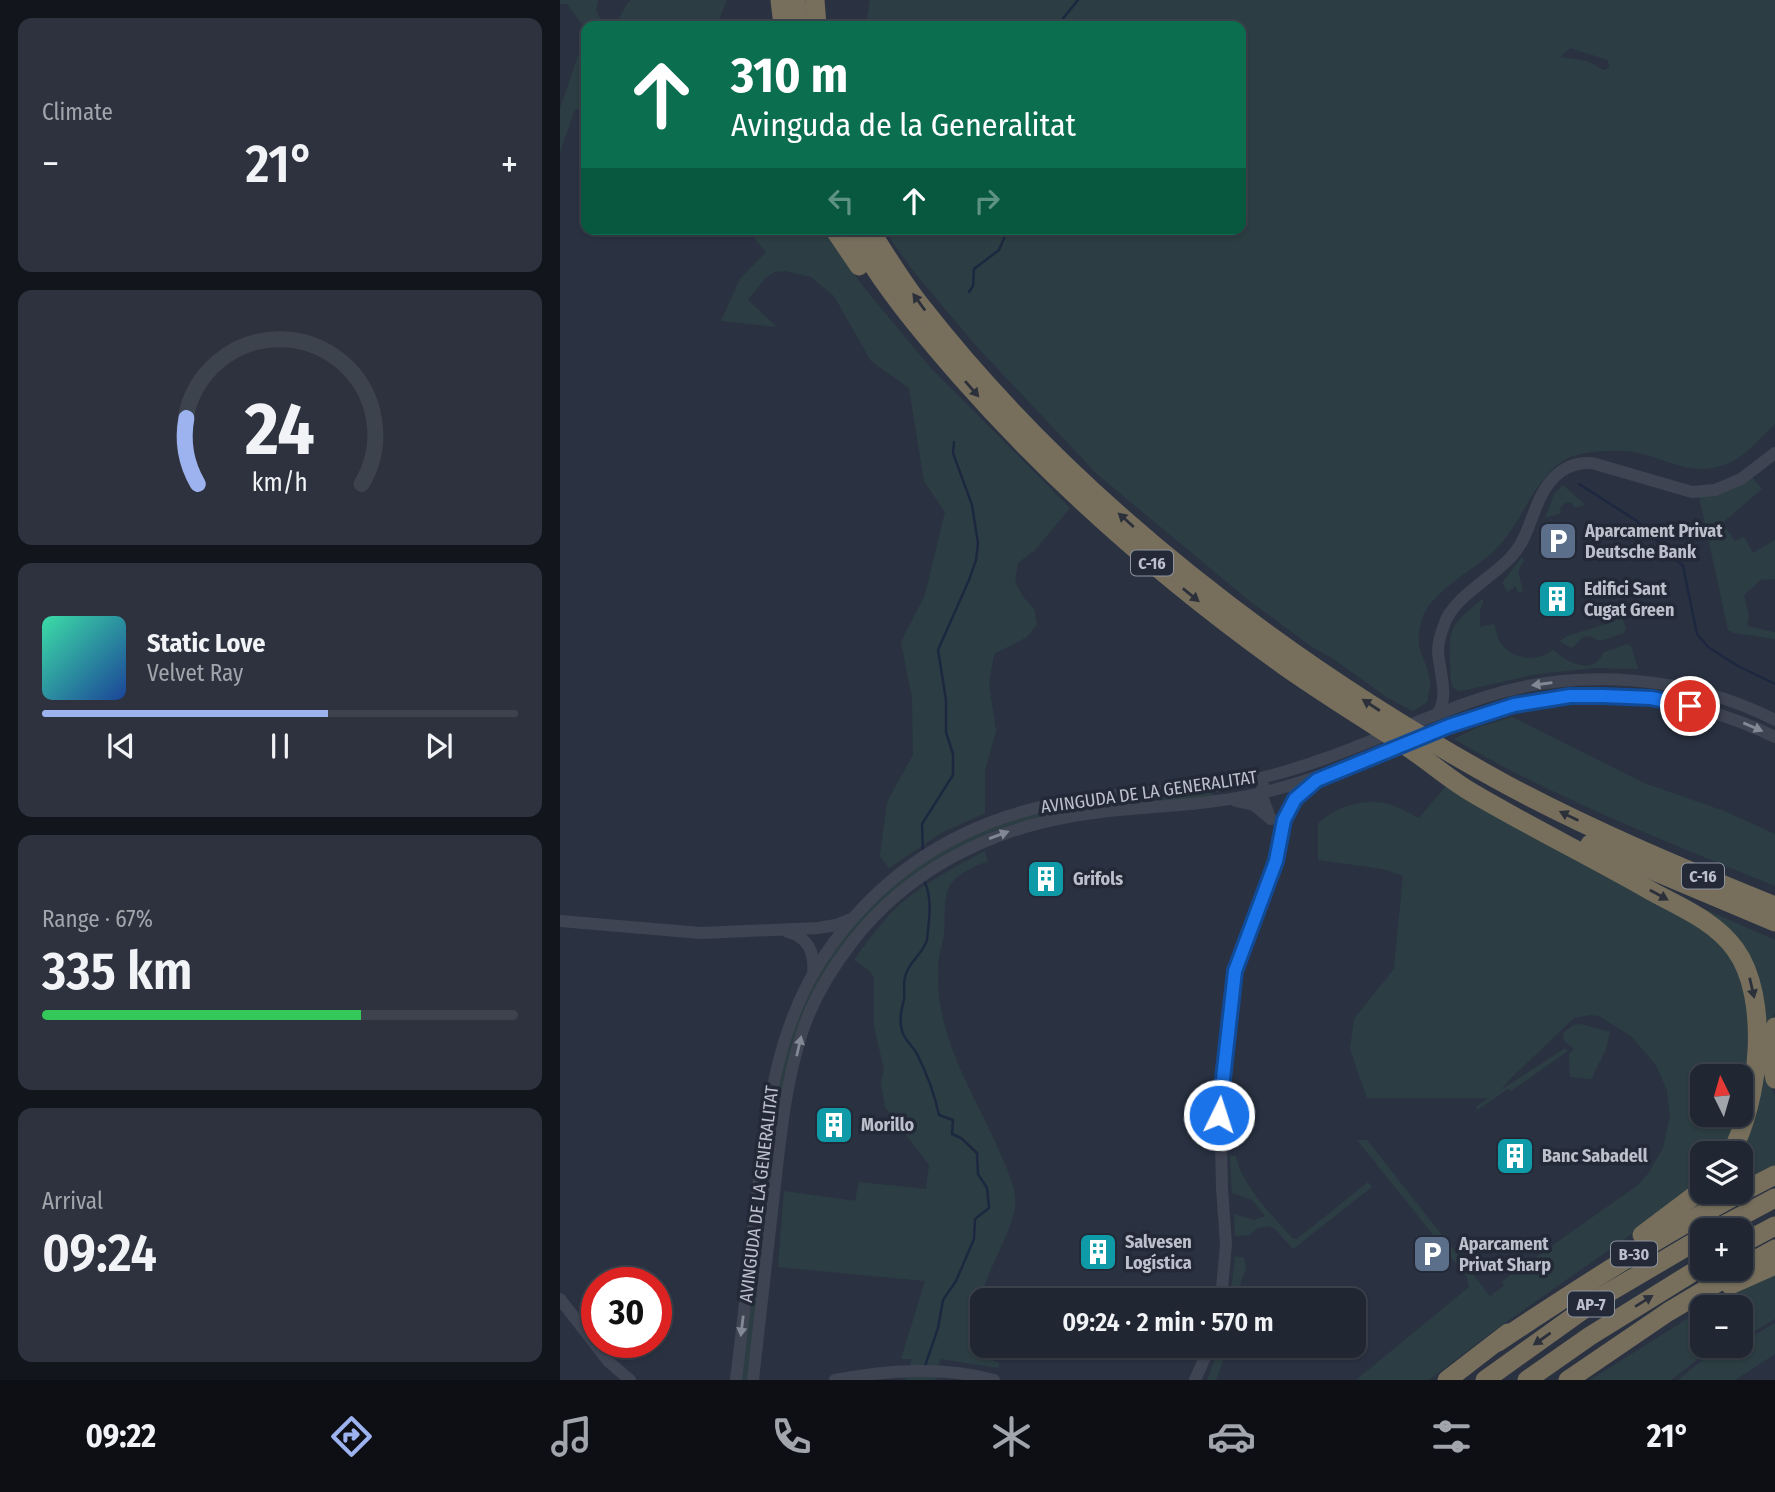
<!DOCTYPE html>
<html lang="en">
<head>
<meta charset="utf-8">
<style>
	:root { --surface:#202632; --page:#2d323e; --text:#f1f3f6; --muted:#a2a5ac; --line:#3d434d; --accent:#9cb3f0 }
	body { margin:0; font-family:"Fira Sans Condensed",sans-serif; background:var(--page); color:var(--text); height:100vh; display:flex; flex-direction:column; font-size:26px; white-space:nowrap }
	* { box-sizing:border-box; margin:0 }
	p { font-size:23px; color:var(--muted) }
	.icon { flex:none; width:38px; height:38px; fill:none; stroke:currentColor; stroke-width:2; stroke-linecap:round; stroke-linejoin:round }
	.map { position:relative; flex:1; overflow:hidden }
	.panel { display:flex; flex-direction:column; gap:18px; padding:18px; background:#12151c; width:560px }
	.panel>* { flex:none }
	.banner { position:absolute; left:21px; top:21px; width:665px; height:214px; border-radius:14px; box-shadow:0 2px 5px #0004,0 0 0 2px var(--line); background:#0b6e4f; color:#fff; overflow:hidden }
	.needle { width:46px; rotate:355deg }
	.controls { position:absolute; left:1130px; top:1064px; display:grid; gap:14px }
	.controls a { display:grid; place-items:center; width:63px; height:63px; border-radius:14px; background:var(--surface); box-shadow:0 2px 5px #0004,0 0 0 2px var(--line); font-size:35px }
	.speed { position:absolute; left:21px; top:1267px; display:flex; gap:14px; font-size:35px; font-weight:700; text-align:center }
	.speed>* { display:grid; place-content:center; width:91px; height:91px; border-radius:50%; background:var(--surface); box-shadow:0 2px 5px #0004,0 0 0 2px var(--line); line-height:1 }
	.speed .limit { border:10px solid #d22; background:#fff; color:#111 }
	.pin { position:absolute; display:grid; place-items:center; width:60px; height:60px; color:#fff; margin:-30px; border:4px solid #fff; border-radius:50%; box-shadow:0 2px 7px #0007 }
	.me { position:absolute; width:77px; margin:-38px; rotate:4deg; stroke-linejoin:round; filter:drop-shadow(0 0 5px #0008) }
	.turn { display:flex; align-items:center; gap:24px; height:147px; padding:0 35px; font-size:32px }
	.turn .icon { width:91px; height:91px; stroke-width:2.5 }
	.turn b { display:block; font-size:49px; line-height:60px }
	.lanes { display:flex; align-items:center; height:66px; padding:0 35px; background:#0003; justify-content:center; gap:35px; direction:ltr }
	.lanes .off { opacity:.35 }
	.big { font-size:52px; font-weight:600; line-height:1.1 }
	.panel .tile { flex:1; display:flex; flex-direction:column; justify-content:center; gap:10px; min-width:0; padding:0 24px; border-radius:14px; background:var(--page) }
	.panel .dial { align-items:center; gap:0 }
	.dial svg { height:182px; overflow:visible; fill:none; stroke:var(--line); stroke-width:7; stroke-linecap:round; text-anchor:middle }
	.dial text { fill:var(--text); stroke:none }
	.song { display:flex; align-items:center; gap:21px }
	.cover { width:84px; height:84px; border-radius:10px; background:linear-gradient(135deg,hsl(160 70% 55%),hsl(220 70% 35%)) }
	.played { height:7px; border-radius:4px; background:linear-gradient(90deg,var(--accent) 60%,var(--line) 60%) }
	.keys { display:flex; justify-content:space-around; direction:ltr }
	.heat { display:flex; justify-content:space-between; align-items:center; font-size:38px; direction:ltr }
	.charge { height:10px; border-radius:5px; background:linear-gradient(90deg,#34c759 67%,var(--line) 0) }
	.trip { position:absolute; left:410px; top:1288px; width:396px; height:70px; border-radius:14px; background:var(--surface); box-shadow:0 2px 5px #0004,0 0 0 2px var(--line); font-weight:600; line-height:70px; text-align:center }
	.dock { display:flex; height:112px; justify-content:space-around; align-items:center; background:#0d0f14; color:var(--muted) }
	.dock .icon { width:49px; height:49px }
	.dock .active { color:var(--accent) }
	.dock b { font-size:32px; color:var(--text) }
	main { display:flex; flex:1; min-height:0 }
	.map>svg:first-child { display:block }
</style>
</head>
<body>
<main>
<section class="panel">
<div class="tile"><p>Climate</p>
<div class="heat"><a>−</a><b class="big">21°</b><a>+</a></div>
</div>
<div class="tile dial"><svg viewBox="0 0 100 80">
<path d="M14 69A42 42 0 1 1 86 69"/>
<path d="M14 69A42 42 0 0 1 9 40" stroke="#9cb3f0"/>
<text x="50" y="56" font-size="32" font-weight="700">24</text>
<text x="50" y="72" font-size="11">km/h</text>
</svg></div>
<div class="tile">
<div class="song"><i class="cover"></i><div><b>Static Love</b><p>Velvet Ray</p></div></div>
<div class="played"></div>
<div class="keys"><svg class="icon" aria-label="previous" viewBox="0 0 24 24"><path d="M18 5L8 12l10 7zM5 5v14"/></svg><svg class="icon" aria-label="pause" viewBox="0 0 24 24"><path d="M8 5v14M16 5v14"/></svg><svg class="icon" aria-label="next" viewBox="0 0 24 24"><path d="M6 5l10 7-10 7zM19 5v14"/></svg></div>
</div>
<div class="tile"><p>Range · 67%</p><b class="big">335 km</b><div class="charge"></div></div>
<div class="tile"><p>Arrival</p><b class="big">09:24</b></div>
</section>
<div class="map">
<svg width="1215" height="1380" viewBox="0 0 1215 1380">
	<rect width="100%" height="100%" fill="#2a3242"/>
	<g fill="#2c3e43" fill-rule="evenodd">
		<polygon points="0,0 38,0 36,11 45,26 26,26 26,29 7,4 0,4"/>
		<polygon points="71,0 167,0 156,26 55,26 67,4"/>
		<path d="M310,0H1215V424C1201,437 1184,458 1166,464C1130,478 1107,458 1074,452C1058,449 1019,451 1006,459C972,479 962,525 934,551C914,570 870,592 862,619C852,652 866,654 870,681C871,687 868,695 867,702L853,711L828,698L772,658L752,647L686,598L537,474L418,348L355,273L333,243L326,229H681V26H306ZM1010,48L1048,60L1049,68L1044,70L1027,61L1000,57Z"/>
		<polygon points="26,32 26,110 15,109 0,152 0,109"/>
		<polygon points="187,229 265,229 301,284 369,366 510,508 475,550 458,563 455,582 464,598 474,609 477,624 467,637 434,654 429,684 436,731 425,770 425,813 381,833 329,868 320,856 327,802 353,755 352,698 341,642 365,595 385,512 364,481 349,388 311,361 274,296 251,277 225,271 215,272 206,277 188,300 217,327 161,321 180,279 206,252"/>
		<polygon points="1192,477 1202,489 1162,523 1175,541 1184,537 1193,553 1215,540 1215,579 1200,580 1184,595 1189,616 1187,626 1215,632 1215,639 1174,633 1168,630 1139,496"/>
		<polygon points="1003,485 1025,505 1015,508 1012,503 1006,502 1000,508 1001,513 985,518 994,494"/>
		<polygon points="962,557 964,560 958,571 963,591 958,593 956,586 948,592 942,583"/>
		<path d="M924,598L920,610V627L934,624C936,629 937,637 939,641C951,660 977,663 993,650C1007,662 1033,677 1043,653L1067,644L1071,646L1078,669L1035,668L977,674L901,691C894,690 892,687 891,680C889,632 884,629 924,598Z"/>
		<polygon points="1053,614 1062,617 1066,629 1064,633 1040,641 1030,636 1023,637 1012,648 999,641 1010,635 1056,621"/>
		<path d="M952,717L1084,783L1164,811L1215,834V886C1105,841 996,799 894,739L916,728Z"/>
		<path d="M887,785L1150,933C1159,944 1175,958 1181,972C1194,1004 1186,1074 1181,1109V1076H1143V1115H1180L1162,1153H1143V1179L1139,1183L1099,1215L932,1332L869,1380H796L909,1287L907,1277L797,1140H807L930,1296L944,1286L942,1281L1078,1185L1088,1174L1103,1148L1110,1117L1107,1090L1096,1065L1071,1036L1039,1016L1030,1015L1014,1018L949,1080L941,1090L1005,1048L1008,1051L951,1091L948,1089L917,1110L916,1107L928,1098H807L790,1049L794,1019L834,969L843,876L823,869L758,860V824C775,806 810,796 834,806C842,809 851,814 859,818Z"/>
		<path d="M652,790L653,797L473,819L435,831L377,860L323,901L237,1035L188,1380H181C190,1301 197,1222 209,1144C215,1102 219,1059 236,1020C278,921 356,851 458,817C473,812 490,811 505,808C553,799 602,795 652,790Z"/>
		<path d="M425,851L427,861C417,866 403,871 395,879C381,891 386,919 384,935C382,946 378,956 378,967C374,1046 426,1109 451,1180C454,1189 456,1198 455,1206C450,1249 378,1337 439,1363V1368L380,1359L375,1380H345L352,1359H341L365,1281L218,1267L224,1191L295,1201L299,1182L366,1189L369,1165L325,1107L321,1083L324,1069L314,1027V978L310,971L294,960C306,943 318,927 332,912C358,886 393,868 425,851Z"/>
		<polygon points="1124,900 1215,940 1215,1013 1207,1026 1206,1073 1215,1096 1215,1165 1181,1182 1181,1153 1196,976"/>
		<polygon points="1020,1024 1050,1032 1046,1049 1031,1079 1010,1077 1009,1054 1014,1049 1004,1040 1003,1033 1013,1025"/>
		<path d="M670,1156H676C680,1183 714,1218 733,1239H737L808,1182L812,1187L733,1249L714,1228L708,1226L698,1228L689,1235L675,1236L674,1214L694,1220L705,1216L692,1200L672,1193Z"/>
		<polygon points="675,1256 684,1258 686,1268 681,1280 679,1300 670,1300"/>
		<polygon points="1215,1274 1215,1319 1181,1339 1181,1307 1146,1307"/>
		<polygon points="1143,1309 1143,1346 1167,1346 1143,1355 1111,1380 1030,1380"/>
		<polygon points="1215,1323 1215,1354 1175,1380 1118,1380 1145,1358 1181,1346 1181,1343"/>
		<polygon points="660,1346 669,1346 656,1380 647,1380"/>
	</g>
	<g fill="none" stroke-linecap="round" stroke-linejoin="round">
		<g stroke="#1d2840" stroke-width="2.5">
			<polyline points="497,26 518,0"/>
			<polyline points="409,292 413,286 414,269 439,250 448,229"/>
			<polyline points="1019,484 1077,521 1123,566 1137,634 1148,647 1178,666 1215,684"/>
			<polyline points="363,852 362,824 393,775 393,754 386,732 386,700 378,650 409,580 416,560 418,543 412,505 393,453 394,442"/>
			<path d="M364,880C373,899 369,920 367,940C363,954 348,962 345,977C343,984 345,992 344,999C341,1012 339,1019 342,1031C345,1041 353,1046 357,1054C366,1072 375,1096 379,1115L393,1120L392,1134L401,1138L417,1153L418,1174L427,1188L429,1208L415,1219L414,1239L396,1281L383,1300L378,1328L365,1366"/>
		</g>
		<g stroke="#3e4452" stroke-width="12">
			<path d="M877,714C890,698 879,670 878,651C878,643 881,633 884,625C892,598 932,578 951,557C971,536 972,504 990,482C1001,468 1015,462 1032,463L1132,492L1155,490L1181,479L1215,453"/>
			<polyline points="703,785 701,793 710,818"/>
			<polyline points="676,801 694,805 711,819"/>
			<polyline points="0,921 141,933 258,928 276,925 291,919"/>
			<path d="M228,932C249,937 255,954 253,974"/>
			<polyline points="0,1299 49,1362 70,1380"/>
			<polyline points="661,1300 666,1244 662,1188 660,1099 675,971 716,861 724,820 735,799 757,780"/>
			<path d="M176,1380C183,1321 190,1263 196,1204C207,1114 215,1022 271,946C335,857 424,811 531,798C587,791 645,791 700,778C779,760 851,720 928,696C1020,667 1129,676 1215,720"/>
			<path d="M193,1380C200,1318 207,1255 214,1193C220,1141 225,1086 241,1036C251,1003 272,968 293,941C346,873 424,832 508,817C572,805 638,808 701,793C779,775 851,738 926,713C1020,682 1127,694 1215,737"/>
			<path d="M275,1380C328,1370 382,1366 434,1380"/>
			<polyline points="635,1380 650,1346"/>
		</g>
		<g stroke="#776f5c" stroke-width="19">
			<polyline points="220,0 223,26"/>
			<polyline points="236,0 239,26"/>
			<polyline points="255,0 257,26"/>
			<polyline points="274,229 299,266"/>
			<path d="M291,229C321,284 361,331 401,377C496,485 606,581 723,665C764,694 807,720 849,748C870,762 889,779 911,792C970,827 1032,857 1091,891C1120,907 1155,921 1175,949C1211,998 1199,1102 1171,1153"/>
			<path d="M309,229C326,255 342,282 361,306C515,503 729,666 947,785C1033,831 1124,869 1215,906"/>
			<polyline points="1030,844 1215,922"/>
			<polyline points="1215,1027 1209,1051 1215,1079"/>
			<polyline points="1155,1230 1215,1198"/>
			<polyline points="1082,1235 1143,1189"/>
			<polyline points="1181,1244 1215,1226"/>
			<polyline points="1182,1267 1215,1249"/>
			<polyline points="1170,1285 1215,1265"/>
			<path d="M938,1342C1028,1282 1118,1224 1215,1175"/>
			<polyline points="887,1380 948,1333"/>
			<polyline points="925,1380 1041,1297 1143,1237"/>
			<polyline points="967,1380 1030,1336 1143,1266"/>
			<polyline points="1008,1380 1108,1312 1180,1269"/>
		</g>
	</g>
	<defs><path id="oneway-solid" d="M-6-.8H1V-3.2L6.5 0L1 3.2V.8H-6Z" transform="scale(1.75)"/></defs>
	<g fill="#2b303b">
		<use href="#oneway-solid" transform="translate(359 302) rotate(-126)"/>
		<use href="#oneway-solid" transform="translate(412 389) rotate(49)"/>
		<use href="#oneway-solid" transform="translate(566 520) rotate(-138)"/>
		<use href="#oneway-solid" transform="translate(631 595) rotate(39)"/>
		<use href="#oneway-solid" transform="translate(811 705) rotate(-147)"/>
		<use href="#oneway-solid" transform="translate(1009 816) rotate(-154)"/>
		<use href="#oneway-solid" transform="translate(1099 895) rotate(29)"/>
		<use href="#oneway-solid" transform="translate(1192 988) rotate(77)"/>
		<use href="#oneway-solid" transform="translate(1084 1301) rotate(-32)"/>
		<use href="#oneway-solid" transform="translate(982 1339) rotate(145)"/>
	</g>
	<g fill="#838895">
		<use href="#oneway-solid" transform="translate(982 684) rotate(172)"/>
		<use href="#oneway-solid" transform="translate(1193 727) rotate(23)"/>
		<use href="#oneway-solid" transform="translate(439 835) rotate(-20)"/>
		<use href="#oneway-solid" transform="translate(239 1046) rotate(-77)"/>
		<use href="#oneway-solid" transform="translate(182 1326) rotate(97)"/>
	</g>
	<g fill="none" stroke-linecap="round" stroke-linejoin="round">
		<defs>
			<polyline id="route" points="659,1115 675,971 716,861 724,820 735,799 757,780 889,726 954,705 1010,696 1043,696 1091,698 1130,706"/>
		</defs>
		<use href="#route" stroke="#114b97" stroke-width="18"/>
		<use href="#route" stroke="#1a73e8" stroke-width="12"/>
	</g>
	<defs>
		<symbol id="parking-square" viewBox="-11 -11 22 22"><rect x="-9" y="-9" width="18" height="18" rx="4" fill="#5c6f8a" stroke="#232937"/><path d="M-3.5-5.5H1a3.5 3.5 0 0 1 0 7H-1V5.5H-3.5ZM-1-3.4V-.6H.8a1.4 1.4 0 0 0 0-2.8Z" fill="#fff"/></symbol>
		<symbol id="building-square" viewBox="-11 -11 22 22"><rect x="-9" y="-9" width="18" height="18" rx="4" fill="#0f9aa8" stroke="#232937"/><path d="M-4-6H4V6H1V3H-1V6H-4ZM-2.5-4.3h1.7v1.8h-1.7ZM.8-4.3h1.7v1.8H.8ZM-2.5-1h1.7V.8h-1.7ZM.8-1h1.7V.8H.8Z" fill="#fff"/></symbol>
	</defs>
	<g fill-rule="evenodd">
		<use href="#parking-square" x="976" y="519" width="44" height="44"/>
		<use href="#building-square" x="975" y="577" width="44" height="44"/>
		<use href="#building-square" x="464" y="857" width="44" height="44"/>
		<use href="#building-square" x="252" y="1103" width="44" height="44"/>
		<use href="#building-square" x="933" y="1134" width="44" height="44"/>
		<use href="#building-square" x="516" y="1230" width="44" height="44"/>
		<use href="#parking-square" x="850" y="1232" width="44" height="44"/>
	</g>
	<g text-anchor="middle" stroke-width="7" stroke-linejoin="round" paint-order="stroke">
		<g fill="#232937" stroke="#8d939f" stroke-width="2">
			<rect x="571" y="550.5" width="42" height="25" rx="5"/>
			<rect x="1122" y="863.5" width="42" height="25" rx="5"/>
			<rect x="1051" y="1241.5" width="46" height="25" rx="5"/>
			<rect x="1008" y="1291.5" width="46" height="25" rx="5"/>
		</g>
		<g font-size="16" font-weight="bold" fill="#bbc0cc">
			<text x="592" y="569">C-16</text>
			<text x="1143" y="882">C-16</text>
			<text x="1074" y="1260">B-30</text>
			<text x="1031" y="1310">AP-7</text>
		</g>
		<g font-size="18" font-weight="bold" fill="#bbc0cc" stroke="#232937" text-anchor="start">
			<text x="1025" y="537">Aparcament Privat<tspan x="1025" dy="21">Deutsche Bank</tspan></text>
			<text x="1024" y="595">Edifici Sant<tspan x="1024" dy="21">Cugat Green</tspan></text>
			<text x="513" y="885">Grifols</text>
			<text x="301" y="1131">Morillo</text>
			<text x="982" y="1162">Banc Sabadell</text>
			<text x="565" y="1248">Salvesen<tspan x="565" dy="21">Logística</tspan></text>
			<text x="899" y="1250">Aparcament<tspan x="899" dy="21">Privat Sharp</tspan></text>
		</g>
		<g font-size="18" fill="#bbc0cc" stroke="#232937">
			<text transform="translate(589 792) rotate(-8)" y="6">AVINGUDA DE LA GENERALITAT</text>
			<text transform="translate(199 1194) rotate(-83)" y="6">AVINGUDA DE LA GENERALITAT</text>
		</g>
	</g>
</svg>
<div class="controls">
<a><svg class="needle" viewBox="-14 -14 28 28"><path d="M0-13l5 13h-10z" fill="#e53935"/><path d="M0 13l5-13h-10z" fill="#a2a5ac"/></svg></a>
<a><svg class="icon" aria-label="layers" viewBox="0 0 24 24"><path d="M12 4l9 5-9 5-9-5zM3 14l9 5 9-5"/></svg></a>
<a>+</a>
<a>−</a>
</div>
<div class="speed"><div class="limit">30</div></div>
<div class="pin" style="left:1130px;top:706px;background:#d93025"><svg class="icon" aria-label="arrive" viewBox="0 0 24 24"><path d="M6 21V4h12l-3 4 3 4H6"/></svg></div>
<svg class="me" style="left:659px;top:1115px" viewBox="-20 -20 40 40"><circle r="17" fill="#1a73e8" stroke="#fff" stroke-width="3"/><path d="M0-11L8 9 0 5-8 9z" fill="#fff"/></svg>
<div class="trip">09:24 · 2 min · 570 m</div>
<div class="banner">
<div class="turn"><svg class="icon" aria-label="ahead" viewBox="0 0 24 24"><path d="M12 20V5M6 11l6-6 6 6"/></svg><div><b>310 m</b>Avinguda de la Generalitat</div></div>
<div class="lanes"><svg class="icon off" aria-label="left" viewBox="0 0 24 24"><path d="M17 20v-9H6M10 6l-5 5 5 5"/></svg><svg class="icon" aria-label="ahead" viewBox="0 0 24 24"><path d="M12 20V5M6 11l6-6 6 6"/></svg><svg class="icon off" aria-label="right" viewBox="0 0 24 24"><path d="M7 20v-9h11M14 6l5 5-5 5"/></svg></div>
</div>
</div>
</main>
<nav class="dock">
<b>09:22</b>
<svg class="icon active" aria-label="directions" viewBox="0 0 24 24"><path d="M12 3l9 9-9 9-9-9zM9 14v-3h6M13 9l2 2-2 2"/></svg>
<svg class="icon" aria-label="music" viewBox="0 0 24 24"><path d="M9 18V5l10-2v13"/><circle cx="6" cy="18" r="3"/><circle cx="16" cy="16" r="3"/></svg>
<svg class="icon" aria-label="phone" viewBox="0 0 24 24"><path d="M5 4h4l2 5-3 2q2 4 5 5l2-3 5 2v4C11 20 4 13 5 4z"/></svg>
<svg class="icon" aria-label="climate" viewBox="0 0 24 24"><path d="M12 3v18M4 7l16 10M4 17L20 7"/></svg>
<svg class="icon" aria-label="car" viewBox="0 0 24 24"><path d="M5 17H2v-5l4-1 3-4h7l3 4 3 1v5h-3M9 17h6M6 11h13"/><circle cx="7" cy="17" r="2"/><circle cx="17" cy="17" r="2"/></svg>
<svg class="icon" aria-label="filters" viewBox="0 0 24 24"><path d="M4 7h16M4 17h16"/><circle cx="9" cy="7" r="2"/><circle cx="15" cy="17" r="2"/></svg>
<b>21°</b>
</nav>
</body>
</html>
